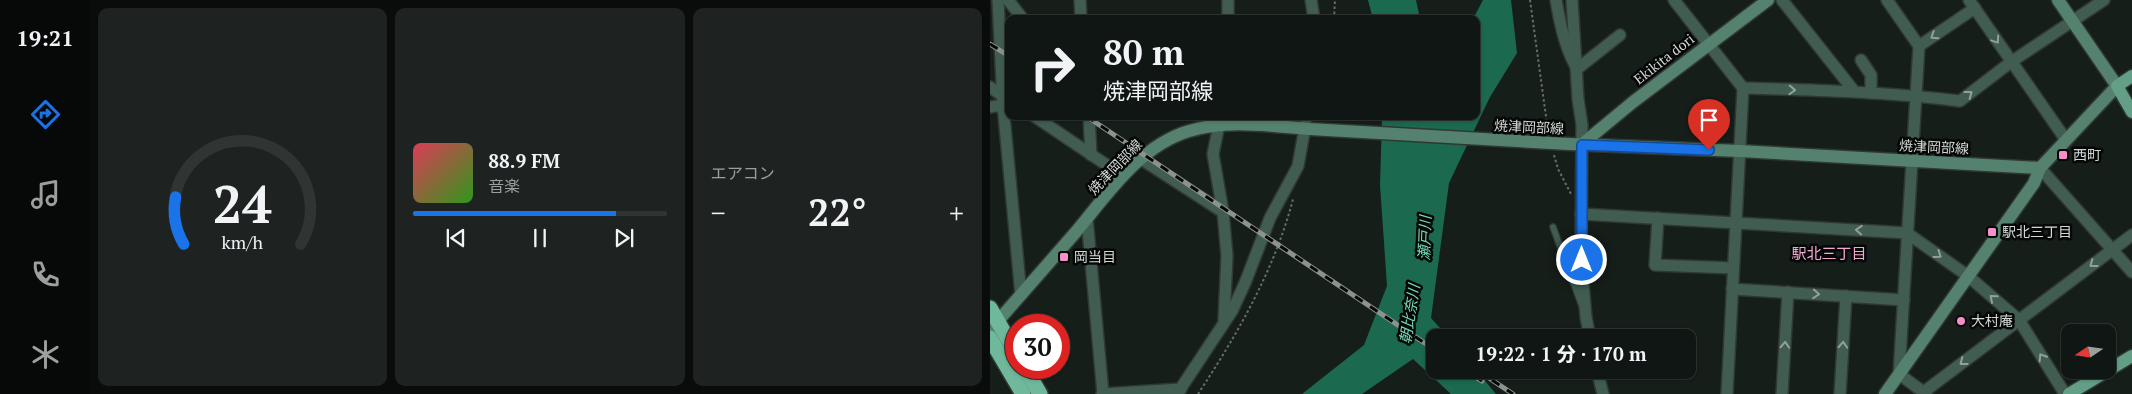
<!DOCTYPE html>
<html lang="ja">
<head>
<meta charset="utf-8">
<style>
	:root { --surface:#101614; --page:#1e2322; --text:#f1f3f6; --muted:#9c9fa0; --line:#303534; --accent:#1a73e8 }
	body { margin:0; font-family:"PT Serif","Noto Sans JP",serif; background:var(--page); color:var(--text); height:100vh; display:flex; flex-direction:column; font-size:19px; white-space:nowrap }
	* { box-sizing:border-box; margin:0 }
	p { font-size:16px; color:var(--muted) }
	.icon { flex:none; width:28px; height:28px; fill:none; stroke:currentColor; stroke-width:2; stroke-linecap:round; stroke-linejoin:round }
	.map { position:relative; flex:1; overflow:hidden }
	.panel { display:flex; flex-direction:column; gap:8px; padding:8px; background:#090c0b; width:900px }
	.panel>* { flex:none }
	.top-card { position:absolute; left:15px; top:15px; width:475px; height:105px; border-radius:10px; box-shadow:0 1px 4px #0004,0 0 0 1px var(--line); background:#101614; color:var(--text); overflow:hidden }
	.needle { width:32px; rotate:257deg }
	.tools { position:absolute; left:1071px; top:324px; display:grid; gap:10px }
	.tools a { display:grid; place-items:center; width:55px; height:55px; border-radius:10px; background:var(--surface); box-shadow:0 1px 4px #0004,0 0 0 1px var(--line); font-size:25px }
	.speed { position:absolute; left:15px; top:314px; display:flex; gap:10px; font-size:25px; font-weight:700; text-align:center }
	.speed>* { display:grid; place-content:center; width:65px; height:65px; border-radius:50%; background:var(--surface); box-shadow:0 1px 4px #0004,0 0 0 1px var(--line); line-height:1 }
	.speed .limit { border:8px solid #d22; background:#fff; color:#111 }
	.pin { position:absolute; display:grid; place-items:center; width:42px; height:42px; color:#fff; margin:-51px -21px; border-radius:50% 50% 50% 0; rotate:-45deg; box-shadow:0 0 5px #0007 }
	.pin .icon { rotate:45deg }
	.me { position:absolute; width:55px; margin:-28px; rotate:0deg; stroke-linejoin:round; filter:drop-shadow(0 0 4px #0008) }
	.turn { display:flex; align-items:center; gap:18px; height:105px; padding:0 15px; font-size:22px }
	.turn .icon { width:65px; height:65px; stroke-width:2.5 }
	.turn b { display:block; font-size:35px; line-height:42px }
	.big { font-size:38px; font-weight:800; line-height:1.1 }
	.panel .tile { flex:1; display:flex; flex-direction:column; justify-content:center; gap:8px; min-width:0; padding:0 18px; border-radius:10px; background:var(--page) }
	.panel .dial { align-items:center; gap:0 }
	.dial svg { height:130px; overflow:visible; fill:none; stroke:var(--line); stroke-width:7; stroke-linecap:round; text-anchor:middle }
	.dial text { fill:var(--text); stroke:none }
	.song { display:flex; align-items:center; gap:15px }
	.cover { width:60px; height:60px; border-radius:8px; background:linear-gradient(135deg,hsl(350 70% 55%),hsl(110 70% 35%)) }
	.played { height:5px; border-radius:2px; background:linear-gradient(90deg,var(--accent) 80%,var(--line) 80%) }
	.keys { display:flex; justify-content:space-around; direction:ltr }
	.heat { display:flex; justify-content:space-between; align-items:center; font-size:28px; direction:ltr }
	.panel .tiles { flex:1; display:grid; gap:8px; grid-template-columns:repeat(3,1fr) }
	.trip { position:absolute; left:436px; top:329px; width:270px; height:50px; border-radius:10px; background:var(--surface); box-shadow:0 1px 4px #0004,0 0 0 1px var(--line); font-weight:800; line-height:50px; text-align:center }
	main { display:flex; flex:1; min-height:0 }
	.menu { display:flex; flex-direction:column; width:90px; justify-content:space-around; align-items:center; background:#060908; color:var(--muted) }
	.menu .icon { width:35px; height:35px }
	.menu .active { color:var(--accent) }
	.menu b { font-size:22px; color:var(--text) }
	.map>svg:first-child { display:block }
</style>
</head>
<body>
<main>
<nav class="menu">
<b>19:21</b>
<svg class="icon active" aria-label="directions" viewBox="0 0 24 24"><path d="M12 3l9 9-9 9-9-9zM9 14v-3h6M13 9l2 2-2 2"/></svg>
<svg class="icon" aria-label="music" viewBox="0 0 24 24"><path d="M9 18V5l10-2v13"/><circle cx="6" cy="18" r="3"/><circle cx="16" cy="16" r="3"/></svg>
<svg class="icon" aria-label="phone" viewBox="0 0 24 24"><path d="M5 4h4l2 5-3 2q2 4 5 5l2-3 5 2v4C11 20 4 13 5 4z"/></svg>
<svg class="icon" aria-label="climate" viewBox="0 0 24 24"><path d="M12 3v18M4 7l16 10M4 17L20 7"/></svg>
</nav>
<section class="panel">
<div class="tiles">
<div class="tile dial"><svg viewBox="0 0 100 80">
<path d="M14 69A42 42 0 1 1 86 69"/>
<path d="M14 69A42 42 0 0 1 9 40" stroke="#1a73e8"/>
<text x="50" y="56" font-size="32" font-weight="700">24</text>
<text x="50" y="72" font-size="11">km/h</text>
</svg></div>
<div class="tile">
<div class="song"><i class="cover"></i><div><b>88.9 FM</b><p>音楽</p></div></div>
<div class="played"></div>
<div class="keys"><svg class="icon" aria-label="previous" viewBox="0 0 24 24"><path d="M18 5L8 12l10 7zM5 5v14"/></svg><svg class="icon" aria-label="pause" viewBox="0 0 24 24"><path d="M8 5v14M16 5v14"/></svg><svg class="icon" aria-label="next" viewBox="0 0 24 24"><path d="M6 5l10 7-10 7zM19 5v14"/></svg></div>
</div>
<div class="tile"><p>エアコン</p>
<div class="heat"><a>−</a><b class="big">22°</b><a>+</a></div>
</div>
</div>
</section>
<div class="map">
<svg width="1142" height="394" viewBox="0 0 1142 394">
	<rect width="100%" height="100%" fill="#161e1a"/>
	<g fill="#1b694f">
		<polygon points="378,0 426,0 430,19 383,19"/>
		<polygon points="493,0 521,0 527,53 500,97 459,183 441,318 458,337 445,338 445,370 486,370 506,394 461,394 423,359 372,394 312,394 374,345 397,286 390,185 392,116 486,116 486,19 483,19"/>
	</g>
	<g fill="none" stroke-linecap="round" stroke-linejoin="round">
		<defs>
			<polyline id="lane" points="563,227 592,306"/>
			<g id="street">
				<polyline points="8,0 13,105 31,295"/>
				<polyline points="18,0 33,19"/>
				<polyline points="90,0 91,19"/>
				<polyline points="321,0 324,19"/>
				<path d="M566,0C570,23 574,44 585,65"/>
				<polyline points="582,0 588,99 592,125 591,260 596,317 600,338"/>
				<polyline points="684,0 753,88 737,394"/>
				<polyline points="792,0 864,91"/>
				<polyline points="897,0 929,46 985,8"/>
				<polyline points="979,0 1076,140"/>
				<polyline points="238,19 238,0"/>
				<polyline points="929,46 909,374 936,394"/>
				<polyline points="871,60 881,75 881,93"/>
				<polyline points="587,69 630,35"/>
				<polyline points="0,87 17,99"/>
				<path d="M753,88C826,90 898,92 970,101L1021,62L1114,0"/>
				<polyline points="0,107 13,105"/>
				<polyline points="44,116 133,176"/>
				<polyline points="99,116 101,155"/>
				<polyline points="151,159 233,212 223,154 229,125"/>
				<polyline points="1050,168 1142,272"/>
				<polyline points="233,212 237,256 234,320"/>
				<polyline points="591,214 917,233 978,276 1029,320 1075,394"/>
				<polyline points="97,218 113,394"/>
				<polyline points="668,218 665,265 743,268"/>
				<polyline points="742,289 914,300"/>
				<polyline points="607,370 613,394"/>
				<polyline points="935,391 1142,235"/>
				<polyline points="112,394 191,389"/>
				<polyline points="187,394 242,311 255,283 280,218 308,166 317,116"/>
				<polyline points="792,394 798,292"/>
				<polyline points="850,394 856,296"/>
			</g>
			<g id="secondary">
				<polyline points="579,144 750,151 1050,168 1127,86 1068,0"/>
				<polyline points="591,145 643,102 778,0"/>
				<path d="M0,330C28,298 57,265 85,233C117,195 149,146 199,131C238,119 280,126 320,129"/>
				<polyline points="895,394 1044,183 1050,168"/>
			</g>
			<g id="primary">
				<polyline points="1142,76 1127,86 1142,112"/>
				<polyline points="1079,394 1142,356"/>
			</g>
			<g id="highway">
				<polyline points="0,308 26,353"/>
				<polyline points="0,338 33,394"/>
				<polyline points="35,368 50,394"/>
			</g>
		</defs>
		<use href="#lane" stroke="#303834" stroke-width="8"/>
		<use href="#street" stroke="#303834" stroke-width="14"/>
		<use href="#secondary" stroke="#303834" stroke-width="15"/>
		<use href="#primary" stroke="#303834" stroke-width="15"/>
		<use href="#highway" stroke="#303834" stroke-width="18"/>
		<g stroke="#676e6a" stroke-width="2" stroke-dasharray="2.5 2.5" stroke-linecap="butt">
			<polyline points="540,0 558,131"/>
			<polyline points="344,19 345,0"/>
			<polyline points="336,117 336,116"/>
			<polyline points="564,155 568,169 581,194"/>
			<path d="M208,394C247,335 285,269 303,199"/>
		</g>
		<use href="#lane" stroke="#415d51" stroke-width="5.5"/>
		<use href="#street" stroke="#415d51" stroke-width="11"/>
		<use href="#secondary" stroke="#54826f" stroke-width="12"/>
		<use href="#primary" stroke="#639e86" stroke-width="12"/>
		<use href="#highway" stroke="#70b89b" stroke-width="15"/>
		<defs>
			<g id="rail">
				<polyline points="0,44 19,56"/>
				<polyline points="96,116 445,350"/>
				<polyline points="474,370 492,381"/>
				<polyline points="487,370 523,394"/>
			</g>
		</defs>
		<use href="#rail" stroke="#8c928f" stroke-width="5"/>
		<use href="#rail" stroke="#050706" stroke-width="3" stroke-dasharray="9" stroke-linecap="butt"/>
		<defs>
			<polyline id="secondary-bridge" points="320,129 579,144"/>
		</defs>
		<use href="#secondary-bridge" stroke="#303834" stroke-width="15" stroke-linecap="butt"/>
		<use href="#secondary-bridge" stroke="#54826f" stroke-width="12"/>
	</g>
	<defs><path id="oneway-chevron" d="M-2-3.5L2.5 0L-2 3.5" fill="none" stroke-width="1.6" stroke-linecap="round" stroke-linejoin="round" transform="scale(1.25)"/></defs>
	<g stroke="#91a19a">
		<use href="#oneway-chevron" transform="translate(944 36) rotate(147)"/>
		<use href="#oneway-chevron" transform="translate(1006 40) rotate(56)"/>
		<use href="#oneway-chevron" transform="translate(802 90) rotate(2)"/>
		<use href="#oneway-chevron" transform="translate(979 94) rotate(-37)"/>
		<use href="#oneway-chevron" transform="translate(869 230) rotate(-176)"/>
		<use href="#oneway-chevron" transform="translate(948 255) rotate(36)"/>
		<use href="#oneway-chevron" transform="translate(1103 264) rotate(143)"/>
		<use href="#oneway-chevron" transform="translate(826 294) rotate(4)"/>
		<use href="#oneway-chevron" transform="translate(1003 298) rotate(-139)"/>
		<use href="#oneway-chevron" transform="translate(795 345) rotate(-87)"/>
		<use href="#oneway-chevron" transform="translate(853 345) rotate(-87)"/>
		<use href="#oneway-chevron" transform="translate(1052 357) rotate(-122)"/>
		<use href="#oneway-chevron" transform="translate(973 362) rotate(143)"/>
	</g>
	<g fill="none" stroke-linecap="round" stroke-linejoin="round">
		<defs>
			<polyline id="route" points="592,260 592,145 719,150"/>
		</defs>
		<use href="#route" stroke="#114b97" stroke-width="12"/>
		<use href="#route" stroke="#1a73e8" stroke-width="9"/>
	</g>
	<g fill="#f98fca" stroke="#050706" stroke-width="2">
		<rect x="1068" y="150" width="10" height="10" rx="2.5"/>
		<rect x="997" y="227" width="10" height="10" rx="2.5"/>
		<rect x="69" y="252" width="10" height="10" rx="2.5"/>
		<circle cx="971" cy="321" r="5"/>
	</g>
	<g text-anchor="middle" stroke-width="5" stroke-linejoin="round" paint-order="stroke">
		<g font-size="14" fill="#d3d8d5" stroke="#050706">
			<text transform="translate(674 59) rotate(-38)" y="5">Ekikita dori</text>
			<text transform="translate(539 127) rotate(3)" y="5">焼津岡部線</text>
			<text transform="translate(944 147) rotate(3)" y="5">焼津岡部線</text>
			<text transform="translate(125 167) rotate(-46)" y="5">焼津岡部線</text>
		</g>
		<g font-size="14" fill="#d3d8d5" stroke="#050706" text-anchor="start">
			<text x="1083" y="160">西町</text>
			<text x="1012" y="237">駅北三丁目</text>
			<text x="84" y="262">岡当目</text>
			<text x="981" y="326">大村庵</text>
		</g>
		<g font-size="15" font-style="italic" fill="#71dbb3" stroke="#050706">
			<text transform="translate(435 238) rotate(-88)" y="5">瀬戸川</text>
			<text transform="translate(420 314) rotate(-81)" y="5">朝比奈川</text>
		</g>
		<g font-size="15" fill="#f3a8d0" stroke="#050706">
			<text x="839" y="259">駅北三丁目</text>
		</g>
	</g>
</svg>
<div class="tools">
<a><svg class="needle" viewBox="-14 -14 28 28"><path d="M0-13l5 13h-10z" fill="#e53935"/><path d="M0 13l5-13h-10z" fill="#9c9fa0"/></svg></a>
</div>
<div class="speed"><div class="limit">30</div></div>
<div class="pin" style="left:719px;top:150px;background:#d93025"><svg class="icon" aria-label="arrive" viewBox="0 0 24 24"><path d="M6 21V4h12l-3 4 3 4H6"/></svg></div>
<svg class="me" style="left:592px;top:260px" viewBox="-20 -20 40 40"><circle r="17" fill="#1a73e8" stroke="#fff" stroke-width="3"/><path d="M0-11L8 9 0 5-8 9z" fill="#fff"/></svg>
<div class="trip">19:22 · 1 分 · 170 m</div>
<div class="top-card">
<div class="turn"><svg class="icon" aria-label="right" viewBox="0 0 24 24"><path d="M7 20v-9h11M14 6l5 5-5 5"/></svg><div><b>80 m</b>焼津岡部線</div></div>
</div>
</div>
</main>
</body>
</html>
